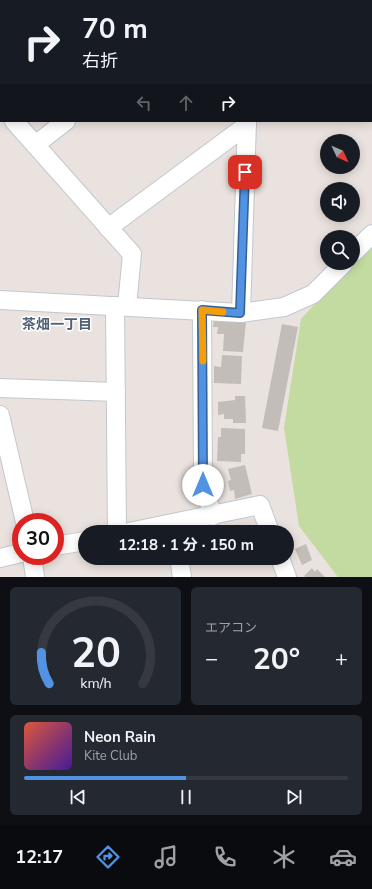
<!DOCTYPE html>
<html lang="ja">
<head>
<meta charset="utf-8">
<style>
	:root { --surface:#171b24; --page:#242831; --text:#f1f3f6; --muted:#9ea1a6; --line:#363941; --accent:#5292e3 }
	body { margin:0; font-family:"Nunito Sans","Noto Sans JP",sans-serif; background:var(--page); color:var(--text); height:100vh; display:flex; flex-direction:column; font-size:15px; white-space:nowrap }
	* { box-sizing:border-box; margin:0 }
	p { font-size:13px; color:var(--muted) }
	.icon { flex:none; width:22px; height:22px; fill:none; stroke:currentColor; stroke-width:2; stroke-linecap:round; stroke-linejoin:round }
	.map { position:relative; height:577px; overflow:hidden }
	.details { display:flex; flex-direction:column; gap:10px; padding:10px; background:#0d0f14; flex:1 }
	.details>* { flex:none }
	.hud { position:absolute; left:0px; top:0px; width:372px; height:122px; box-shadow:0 2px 10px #0003; background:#171b24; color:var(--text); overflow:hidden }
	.needle { width:26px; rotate:134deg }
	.tools { position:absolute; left:320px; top:134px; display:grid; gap:8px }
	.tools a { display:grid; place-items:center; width:40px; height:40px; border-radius:50%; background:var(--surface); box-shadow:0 2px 10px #0003; font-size:20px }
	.speed { position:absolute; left:12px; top:513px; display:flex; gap:8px; font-size:20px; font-weight:700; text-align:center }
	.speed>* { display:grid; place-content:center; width:52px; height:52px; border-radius:50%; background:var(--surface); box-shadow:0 2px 10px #0003; line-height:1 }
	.speed .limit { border:6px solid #d22; background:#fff; color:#111 }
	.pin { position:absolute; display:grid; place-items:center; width:34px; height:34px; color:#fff; margin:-17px; border-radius:8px; box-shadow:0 2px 6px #0006 }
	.me { position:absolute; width:44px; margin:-22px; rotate:0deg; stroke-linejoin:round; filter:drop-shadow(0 0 3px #0008) }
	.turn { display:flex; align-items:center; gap:14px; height:84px; padding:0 16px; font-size:18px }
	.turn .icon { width:52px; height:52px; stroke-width:2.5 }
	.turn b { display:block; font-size:28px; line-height:34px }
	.lanes { display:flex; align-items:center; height:38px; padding:0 16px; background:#0003; justify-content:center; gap:20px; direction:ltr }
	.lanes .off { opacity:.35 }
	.big { font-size:30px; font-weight:700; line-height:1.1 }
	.details .widget { flex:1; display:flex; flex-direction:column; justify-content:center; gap:6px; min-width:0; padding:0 14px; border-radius:6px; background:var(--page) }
	.details .dial { align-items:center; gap:0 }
	.dial svg { height:104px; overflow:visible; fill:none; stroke:var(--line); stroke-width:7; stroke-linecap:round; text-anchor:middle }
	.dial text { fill:var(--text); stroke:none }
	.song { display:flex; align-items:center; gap:12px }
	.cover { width:48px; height:48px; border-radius:6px; background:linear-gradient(135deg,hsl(10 70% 55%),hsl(260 70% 35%)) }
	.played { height:4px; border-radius:2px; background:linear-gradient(90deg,var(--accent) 50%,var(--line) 50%) }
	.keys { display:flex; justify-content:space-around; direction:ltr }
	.heat { display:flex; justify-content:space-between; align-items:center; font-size:22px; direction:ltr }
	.details .tiles { flex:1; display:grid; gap:10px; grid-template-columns:1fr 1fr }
	.widget:last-child { grid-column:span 2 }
	.trip { position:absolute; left:78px; top:525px; width:216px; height:40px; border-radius:20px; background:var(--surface); box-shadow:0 2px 10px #0003; font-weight:700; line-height:40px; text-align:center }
	.tab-bar { display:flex; height:64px; justify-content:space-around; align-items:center; background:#090b0e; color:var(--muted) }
	.tab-bar .icon { width:28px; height:28px }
	.tab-bar .selected { color:var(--accent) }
	.tab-bar b { font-size:18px; color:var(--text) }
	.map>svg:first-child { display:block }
</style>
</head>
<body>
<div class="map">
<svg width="372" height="577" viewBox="0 0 372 577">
	<rect width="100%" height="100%" fill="#eae2de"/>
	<polygon fill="#c3daa1" points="372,242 372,577 338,577 299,526 284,428 301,319"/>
	<g fill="#c3bdb9">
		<polygon points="214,320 246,322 243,352 223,351 224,334 217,334 218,327 213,327"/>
		<polygon points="282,324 298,327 278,431 262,428"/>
		<polygon points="222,355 242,356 241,384 214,383 214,366 221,367"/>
		<polygon points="235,396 245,396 246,423 233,423 233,419 224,419 224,414 218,415 218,402 235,400"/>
		<polygon points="221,428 245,429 245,454 241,454 241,462 217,461 218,437 221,437"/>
		<polygon points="245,465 252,494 235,499 234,490 230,491 228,481 231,480 228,469"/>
		<polygon points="306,544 312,560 302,565 295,549"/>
		<polygon points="312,568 315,572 317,569 325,577 305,577 304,576"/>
	</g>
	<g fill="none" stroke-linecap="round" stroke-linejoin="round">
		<defs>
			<g id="minor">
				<polyline points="134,1 136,0"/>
				<polyline points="253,1 253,0"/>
				<polyline points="0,105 1,106"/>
				<polyline points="14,121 132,254 127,306"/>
				<polyline points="35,145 66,121"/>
				<polyline points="108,228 247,125"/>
				<polyline points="353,253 372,234"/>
				<polyline points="0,300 241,313 284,307 313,294 344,263"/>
				<polyline points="115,306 117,532"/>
				<polyline points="202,310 203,485 213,516"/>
				<polyline points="241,313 247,121"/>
				<polyline points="0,388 116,392"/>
				<polyline points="0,415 25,522"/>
				<polyline points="129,532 260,505 270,532"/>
				<polyline points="55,546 85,541"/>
				<polyline points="32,556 35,577"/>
				<polyline points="0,558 21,553"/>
				<polyline points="179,558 182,577"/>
				<polyline points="280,558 287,577"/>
			</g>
		</defs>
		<use href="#minor" stroke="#c2c8cf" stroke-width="20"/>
		<use href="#minor" stroke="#fff" stroke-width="18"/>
	</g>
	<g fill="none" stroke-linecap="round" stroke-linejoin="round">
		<defs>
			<polyline id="route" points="203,485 202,310 240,313 245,172"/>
		</defs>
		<use href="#route" stroke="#355f94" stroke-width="10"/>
		<use href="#route" stroke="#5292e3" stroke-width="7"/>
		<polyline stroke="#f59e0b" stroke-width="7" points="203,361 202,310 223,312"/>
	</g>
	<g text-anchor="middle" stroke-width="3" stroke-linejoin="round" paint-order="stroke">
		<g font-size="14" font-weight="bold" fill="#506075" stroke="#fff">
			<text x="57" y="329">茶畑一丁目</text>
		</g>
	</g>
</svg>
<div class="tools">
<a><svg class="needle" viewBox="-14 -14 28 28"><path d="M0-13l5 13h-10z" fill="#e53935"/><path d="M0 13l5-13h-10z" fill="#9ea1a6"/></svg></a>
<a><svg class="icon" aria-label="sound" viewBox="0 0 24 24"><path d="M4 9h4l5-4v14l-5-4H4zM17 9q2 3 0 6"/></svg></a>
<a><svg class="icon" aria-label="search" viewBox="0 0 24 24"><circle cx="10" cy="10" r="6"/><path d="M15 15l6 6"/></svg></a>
</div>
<div class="speed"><div class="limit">30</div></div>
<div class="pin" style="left:245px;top:172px;background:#d93025"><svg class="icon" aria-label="arrive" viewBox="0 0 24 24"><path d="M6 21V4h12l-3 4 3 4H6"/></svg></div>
<svg class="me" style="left:203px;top:485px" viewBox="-20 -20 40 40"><circle r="19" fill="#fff"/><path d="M0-13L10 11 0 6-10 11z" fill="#5292e3"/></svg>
<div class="trip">12:18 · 1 分 · 150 m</div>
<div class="hud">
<div class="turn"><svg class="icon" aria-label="right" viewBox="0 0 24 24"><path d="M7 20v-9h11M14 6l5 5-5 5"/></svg><div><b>70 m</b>右折</div></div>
<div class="lanes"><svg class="icon off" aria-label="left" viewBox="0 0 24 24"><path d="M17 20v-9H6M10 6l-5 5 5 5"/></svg><svg class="icon off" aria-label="ahead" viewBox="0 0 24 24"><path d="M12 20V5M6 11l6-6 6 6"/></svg><svg class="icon" aria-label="right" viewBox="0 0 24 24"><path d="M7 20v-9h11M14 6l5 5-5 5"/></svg></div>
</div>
</div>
<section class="details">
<div class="tiles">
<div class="widget dial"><svg viewBox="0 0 100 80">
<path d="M14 69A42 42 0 1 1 86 69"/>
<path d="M14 69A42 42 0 0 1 8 45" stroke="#5292e3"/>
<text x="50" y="56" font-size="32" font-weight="700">20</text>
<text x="50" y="72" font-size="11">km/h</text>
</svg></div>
<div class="widget"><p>エアコン</p>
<div class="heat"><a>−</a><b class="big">20°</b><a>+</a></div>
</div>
<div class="widget">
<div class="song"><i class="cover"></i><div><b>Neon Rain</b><p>Kite Club</p></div></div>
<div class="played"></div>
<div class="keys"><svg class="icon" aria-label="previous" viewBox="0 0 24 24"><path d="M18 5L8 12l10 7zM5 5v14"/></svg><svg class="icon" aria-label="pause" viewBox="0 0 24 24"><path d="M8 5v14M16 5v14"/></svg><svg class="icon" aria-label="next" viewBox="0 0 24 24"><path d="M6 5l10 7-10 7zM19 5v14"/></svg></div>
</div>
</div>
</section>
<nav class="tab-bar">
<b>12:17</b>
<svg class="icon selected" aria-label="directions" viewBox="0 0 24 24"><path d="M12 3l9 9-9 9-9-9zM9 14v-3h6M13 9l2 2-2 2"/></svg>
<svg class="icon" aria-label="music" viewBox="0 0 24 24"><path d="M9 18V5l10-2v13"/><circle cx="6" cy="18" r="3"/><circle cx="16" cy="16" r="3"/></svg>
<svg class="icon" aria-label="phone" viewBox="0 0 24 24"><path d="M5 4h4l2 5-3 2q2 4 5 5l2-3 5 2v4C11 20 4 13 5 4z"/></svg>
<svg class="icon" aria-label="climate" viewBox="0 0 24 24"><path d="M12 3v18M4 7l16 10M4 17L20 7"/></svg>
<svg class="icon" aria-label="car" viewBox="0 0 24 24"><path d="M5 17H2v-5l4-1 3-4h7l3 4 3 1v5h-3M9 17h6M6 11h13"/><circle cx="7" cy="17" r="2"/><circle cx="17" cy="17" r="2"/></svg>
</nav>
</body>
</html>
